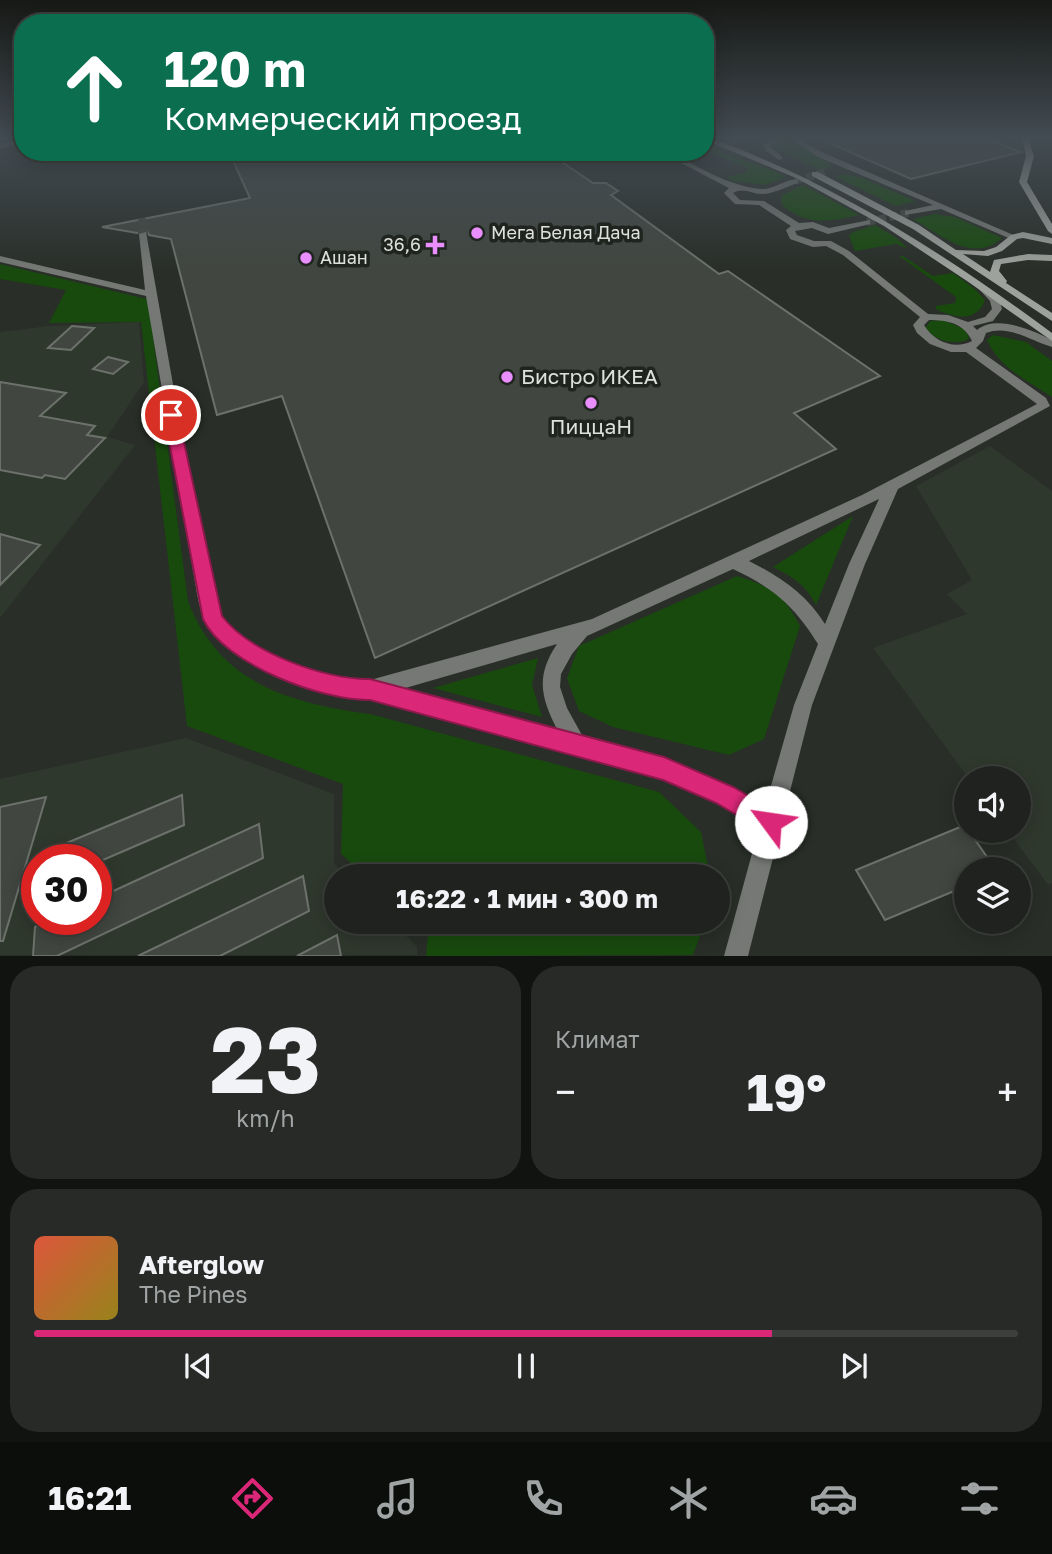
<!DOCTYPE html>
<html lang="ru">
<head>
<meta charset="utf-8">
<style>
	:root { --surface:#1f221e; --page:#272a27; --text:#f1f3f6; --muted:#a1a4a4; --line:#3c3f3c; --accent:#db2777 }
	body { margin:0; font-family:"Golos Text",sans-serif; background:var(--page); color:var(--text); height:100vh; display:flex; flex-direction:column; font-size:26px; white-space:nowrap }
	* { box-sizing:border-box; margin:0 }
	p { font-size:23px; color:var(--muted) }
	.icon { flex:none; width:38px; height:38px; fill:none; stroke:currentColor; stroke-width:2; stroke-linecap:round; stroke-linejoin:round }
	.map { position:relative; height:956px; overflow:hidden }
	.drawer { display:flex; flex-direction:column; gap:10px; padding:10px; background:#111310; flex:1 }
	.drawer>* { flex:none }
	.guide { position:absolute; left:14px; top:14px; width:700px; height:147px; border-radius:28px; box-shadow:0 4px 18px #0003,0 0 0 2px var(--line); background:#0b6e4f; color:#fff; overflow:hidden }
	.fabs { position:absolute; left:954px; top:766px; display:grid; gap:14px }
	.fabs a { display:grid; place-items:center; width:77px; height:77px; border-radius:50%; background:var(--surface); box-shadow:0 4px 18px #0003,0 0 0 2px var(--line); font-size:35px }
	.speed { position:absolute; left:21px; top:844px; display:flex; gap:14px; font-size:35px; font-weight:700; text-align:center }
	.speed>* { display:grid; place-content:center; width:91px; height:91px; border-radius:50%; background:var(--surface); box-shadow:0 4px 18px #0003,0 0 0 2px var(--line); line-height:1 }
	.speed .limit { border:10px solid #d22; background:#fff; color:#111 }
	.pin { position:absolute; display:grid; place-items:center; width:60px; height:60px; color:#fff; margin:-30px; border:4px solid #fff; border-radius:50%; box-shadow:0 2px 7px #0007 }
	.me { position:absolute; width:77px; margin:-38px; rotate:301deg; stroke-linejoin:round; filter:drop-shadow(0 0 5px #0008) }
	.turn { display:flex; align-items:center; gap:24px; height:147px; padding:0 35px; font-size:32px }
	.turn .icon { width:91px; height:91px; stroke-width:2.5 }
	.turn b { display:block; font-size:49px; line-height:60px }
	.big { font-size:52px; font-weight:700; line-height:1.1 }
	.drawer .tile { flex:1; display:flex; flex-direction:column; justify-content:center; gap:10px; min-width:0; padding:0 24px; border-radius:28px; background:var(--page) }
	.drawer .dial { align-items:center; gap:0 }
	.dial b { font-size:91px; line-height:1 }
	.song { display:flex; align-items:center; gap:21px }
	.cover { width:84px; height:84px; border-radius:10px; background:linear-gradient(135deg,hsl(10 70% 55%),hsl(50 70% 35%)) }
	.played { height:7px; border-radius:4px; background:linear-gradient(90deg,var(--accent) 75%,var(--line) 75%) }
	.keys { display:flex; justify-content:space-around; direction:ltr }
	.heat { display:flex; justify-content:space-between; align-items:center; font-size:38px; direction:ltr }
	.drawer .tiles { flex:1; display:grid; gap:10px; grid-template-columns:1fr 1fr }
	.tile:last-child { grid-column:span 2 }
	.trip { position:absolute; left:324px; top:864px; width:406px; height:70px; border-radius:35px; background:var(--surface); box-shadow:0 4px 18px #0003,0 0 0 2px var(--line); font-weight:700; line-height:70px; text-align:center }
	.tab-bar { display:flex; height:112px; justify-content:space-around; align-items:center; background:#0c0e0c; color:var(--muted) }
	.tab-bar .icon { width:49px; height:49px }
	.tab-bar .current { color:var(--accent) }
	.tab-bar b { font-size:32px; color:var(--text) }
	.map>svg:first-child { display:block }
</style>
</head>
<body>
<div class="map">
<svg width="1052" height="956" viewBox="0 0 1052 956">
	<rect width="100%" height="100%" fill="#292e28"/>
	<g fill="#2f382d" fill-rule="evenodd">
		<polygon points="139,322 144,382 107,437 135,445 0,618 0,332 49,326"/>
		<polygon points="990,446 1052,491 1052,883 1048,885 1008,831 1018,831 1018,779 969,779 873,648 967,614 947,594 972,580 916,486"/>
		<path d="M186,738L334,794V863L347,877H336V922H393L417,947V955H0V779ZM37,859H96V919H37Z"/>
	</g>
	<g fill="#184a0e">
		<path d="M705,141L724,151L723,153C744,162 766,166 787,177L764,185L730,180L728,177L746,172L747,168L705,149Z"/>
		<polygon points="782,141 798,144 833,166 821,170 772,147"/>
		<polygon points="845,174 862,178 915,201 896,206 836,177"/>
		<path d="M803,185L859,215C830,222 806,226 782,205L781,196Z"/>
		<path d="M934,214L955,217L1002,238C973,264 941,235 913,219Z"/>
		<polygon points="875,225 898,239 908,249 896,244 855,251 849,236 853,232"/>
		<path d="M899,256H903L933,276L953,273L975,289L985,300C977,323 953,318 936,309V306L955,303L956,297Z"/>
		<path d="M0,264L138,297V301L139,297L148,299L188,601C219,683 289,703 370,714L659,792L701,832L710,877H366L341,854L343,784L187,726L141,322L49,323L66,290L0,279Z"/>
		<path d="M943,320L964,329L969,337L967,340C952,345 935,341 926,328L930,321Z"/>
		<path d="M993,335L1026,342L1052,361V397C1028,381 999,368 987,340Z"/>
		<path d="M853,516L816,605C806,585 793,577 773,567Z"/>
		<path d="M737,576C772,587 783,594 800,626L764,739L729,755L613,727L579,711L567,678L579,646Z"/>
		<polygon points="538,658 532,685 542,717 433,688"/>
		<polygon points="414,922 705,922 693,955 426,956 428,935"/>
	</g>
	<g fill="#414640" stroke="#6c726b" stroke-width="2">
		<polygon points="818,138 983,138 1021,152 911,179"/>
		<polygon points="229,152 547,152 593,183 606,183 618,191 611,195 719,274 728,271 880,376 794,413 836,449 375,658 282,396 217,415 171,239 149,235 147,230 137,233 102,227 250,198"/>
		<polygon points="72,326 94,328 71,350 48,348"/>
		<polygon points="108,357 128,362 113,374 93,369"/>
		<polygon points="0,382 66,393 40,416 95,426 87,435 105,438 65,479 45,475 42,478 0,470"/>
		<polygon points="0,534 40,545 0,585"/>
		<polygon points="182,795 184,825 96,863 96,859 56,859 57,847"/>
		<polygon points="46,797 3,941 0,941 0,807"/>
		<polygon points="259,824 263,858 57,956 33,956 35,927 53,919 96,919 96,899"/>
		<polygon points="965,825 966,831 969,831 996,870 966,870 966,886 885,920 856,870"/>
		<polygon points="303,876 309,911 220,956 138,956"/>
		<polygon points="337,935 341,956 297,956"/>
	</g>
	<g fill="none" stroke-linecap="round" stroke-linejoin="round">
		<g stroke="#444943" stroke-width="8" stroke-dasharray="8 3.5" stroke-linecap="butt">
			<polyline points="795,181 826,172"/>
			<polyline points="142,218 143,231"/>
			<polyline points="867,222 908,213"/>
		</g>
		<polyline stroke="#444943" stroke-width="10" stroke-dasharray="10 5" stroke-linecap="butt" points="143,229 143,234"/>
		<g fill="#757874" fill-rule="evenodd">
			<polygon points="776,138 784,138 770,146 783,158 779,160 766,151 763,145"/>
			<polygon points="790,138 797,138 824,153 1018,237 1011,239 941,209 905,215 905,211 933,205 818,157"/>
			<polygon points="23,140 23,144 0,148 0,144"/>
			<path d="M660,152H669C699,167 728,186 761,189C773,190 785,179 798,179V183C788,186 773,194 762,194C751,194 744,187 733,193L740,200L764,201L799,223L813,222L829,228L870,220V224L828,234L812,228L795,231L797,235L814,241H831L849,251L928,314L948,315L968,322L985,317L992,309L990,301L978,288L983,285L999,298L1002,309L993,321L973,326L977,330C996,314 1032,330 1052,340V347C1031,341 1008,324 986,333L983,341L976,348L1046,398L1050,406L898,489L865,564L812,705L748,956H724L759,828L718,802L663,779L368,698C323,696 249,673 217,639C205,626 200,610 197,594L146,296L0,262V256L145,290L139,234L146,232L185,452L219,615L229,628L246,641L286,661L332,675L370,680L592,619L862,495L1037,404L966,352H951L930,344L917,333L913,325L920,317L843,255L826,246L813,247L790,239L786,230L791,226L759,205L735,204L724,193L729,188ZM929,320C947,320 964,323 972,341C955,350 934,342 924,325ZM879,499L849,564L825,624C806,594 781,577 749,561ZM733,569C773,588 794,605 818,644L794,705L765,807L732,788L664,759L583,737L567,708L560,687L561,674L572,654L587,636ZM557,644C535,677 541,698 558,731L402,689Z"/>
		</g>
		<g fill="#9ea29d" fill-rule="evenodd">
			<path d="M705,138H711C837,185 944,253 1052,333V341L967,281L884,226L796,178L705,140Z"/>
			<polygon points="1022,138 1028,138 1034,156 1027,182 1052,224 1052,234 1048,231 1019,182 1026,156"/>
			<polygon points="812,172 818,172 919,225 956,250 984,251 996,247 1011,235 1023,232 1052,238 1052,244 1023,238 1017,239 1002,251 988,256 963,254 990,272 994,260 1028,254 1052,255 1052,261 1028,260 1001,264 999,271 1007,281 1006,283 1052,313 1052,321 913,229 812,176"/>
		</g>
	</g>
	<linearGradient id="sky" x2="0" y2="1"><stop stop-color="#171916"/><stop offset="0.51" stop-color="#434c53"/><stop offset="1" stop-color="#434c53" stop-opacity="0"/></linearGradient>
	<rect width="1052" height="271" fill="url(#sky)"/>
	<path fill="#db2777" stroke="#8e194d" stroke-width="2" d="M171,410L178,415L222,616C249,652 325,680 370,679L664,757L733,787L780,814L784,822L780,831L771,835L716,803L663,780L370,700C322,701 224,664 203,619L164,415Z"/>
	<g fill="#ea8dfd" stroke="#1f241f" stroke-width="2.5">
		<circle cx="477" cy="233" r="7"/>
		<path d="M431.5 234.5h7v7h7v7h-7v7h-7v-7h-7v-7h7z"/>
		<circle cx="306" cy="258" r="7"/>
		<circle cx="507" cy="377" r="7"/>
		<circle cx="591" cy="403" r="7"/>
	</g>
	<g text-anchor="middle" stroke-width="7" stroke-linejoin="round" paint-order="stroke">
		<g font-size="18" fill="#dde0dd" stroke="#1f241f" text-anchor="start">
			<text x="491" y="239">Мега Белая Дача</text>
			<text x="421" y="251" text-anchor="end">36,6</text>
			<text x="320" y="264">Ашан</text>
		</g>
		<g font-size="21" fill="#dde0dd" stroke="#1f241f" text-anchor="start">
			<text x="521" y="384">Бистро ИКЕА</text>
			<text x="591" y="434" text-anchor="middle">ПиццаН</text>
		</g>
	</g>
</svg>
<div class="fabs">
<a><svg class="icon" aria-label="sound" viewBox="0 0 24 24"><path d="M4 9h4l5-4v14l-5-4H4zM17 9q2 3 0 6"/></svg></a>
<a><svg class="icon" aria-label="layers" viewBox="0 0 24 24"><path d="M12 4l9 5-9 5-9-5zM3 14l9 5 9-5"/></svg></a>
</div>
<div class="speed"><div class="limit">30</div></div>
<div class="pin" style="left:171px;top:415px;background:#d93025"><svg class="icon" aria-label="arrive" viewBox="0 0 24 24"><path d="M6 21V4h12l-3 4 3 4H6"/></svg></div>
<svg class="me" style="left:771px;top:822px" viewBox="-20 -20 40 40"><circle r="19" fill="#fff"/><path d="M0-13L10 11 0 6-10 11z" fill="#db2777"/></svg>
<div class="trip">16:22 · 1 мин · 300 m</div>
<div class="guide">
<div class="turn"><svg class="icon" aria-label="ahead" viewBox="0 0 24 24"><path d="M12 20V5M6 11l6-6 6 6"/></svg><div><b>120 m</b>Коммерческий проезд</div></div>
</div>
</div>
<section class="drawer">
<div class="tiles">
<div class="tile dial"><b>23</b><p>km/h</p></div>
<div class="tile"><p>Климат</p>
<div class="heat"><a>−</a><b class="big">19°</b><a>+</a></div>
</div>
<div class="tile">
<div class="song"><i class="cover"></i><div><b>Afterglow</b><p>The Pines</p></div></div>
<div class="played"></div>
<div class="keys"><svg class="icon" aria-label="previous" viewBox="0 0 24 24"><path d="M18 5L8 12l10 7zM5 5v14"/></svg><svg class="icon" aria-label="pause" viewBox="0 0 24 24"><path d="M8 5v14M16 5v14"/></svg><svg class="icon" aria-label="next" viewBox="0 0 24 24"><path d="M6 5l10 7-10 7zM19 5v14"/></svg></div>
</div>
</div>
</section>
<nav class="tab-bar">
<b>16:21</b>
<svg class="icon current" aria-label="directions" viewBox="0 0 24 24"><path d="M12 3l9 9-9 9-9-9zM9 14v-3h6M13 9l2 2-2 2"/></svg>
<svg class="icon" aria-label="music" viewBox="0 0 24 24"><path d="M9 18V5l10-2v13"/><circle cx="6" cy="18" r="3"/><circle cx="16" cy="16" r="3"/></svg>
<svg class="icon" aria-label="phone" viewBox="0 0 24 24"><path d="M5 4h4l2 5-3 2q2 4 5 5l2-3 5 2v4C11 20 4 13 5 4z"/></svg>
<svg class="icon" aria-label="climate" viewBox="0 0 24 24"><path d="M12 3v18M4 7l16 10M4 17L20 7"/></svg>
<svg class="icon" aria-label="car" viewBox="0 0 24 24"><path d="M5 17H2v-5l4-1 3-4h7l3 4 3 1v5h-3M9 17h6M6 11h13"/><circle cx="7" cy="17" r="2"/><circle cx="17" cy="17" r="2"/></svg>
<svg class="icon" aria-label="filters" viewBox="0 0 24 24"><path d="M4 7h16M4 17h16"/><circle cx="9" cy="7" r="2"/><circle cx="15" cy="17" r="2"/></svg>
</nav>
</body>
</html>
